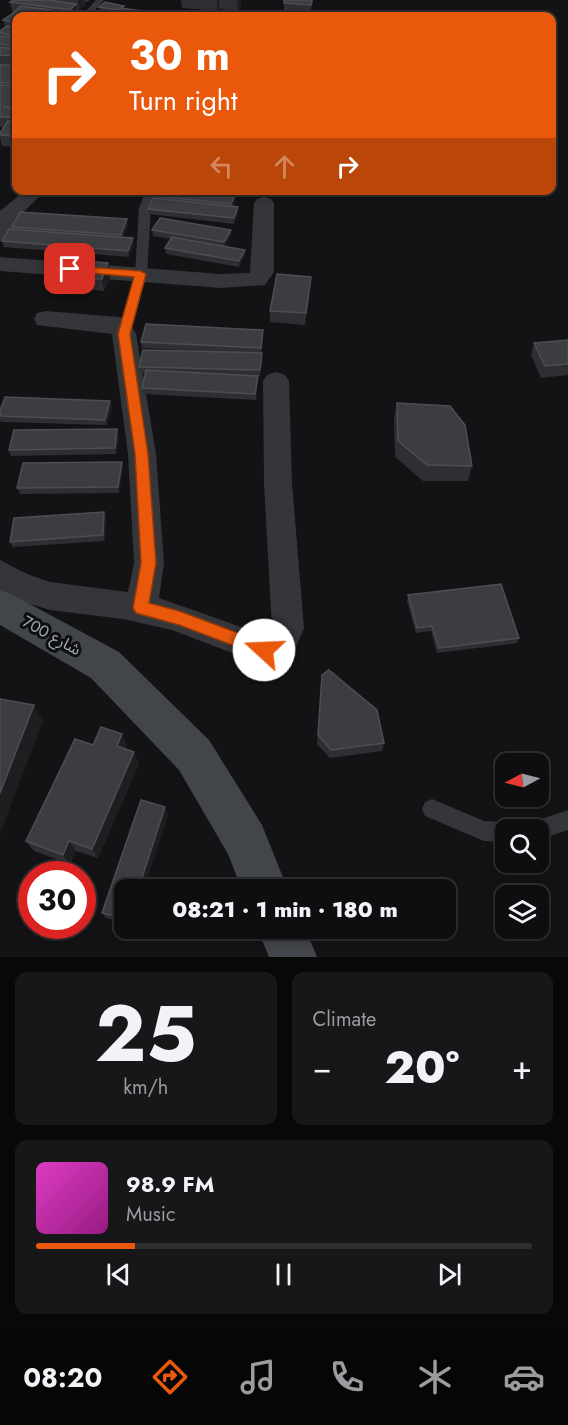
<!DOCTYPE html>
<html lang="en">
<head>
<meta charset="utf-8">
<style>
	:root { --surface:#0e0e10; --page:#171719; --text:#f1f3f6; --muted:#9b9c9f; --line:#2e2e30; --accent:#ea580c }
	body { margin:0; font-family:Jost,"Noto Sans Arabic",sans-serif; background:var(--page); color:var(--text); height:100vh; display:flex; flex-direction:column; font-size:22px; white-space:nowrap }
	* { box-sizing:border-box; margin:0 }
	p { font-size:20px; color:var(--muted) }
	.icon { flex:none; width:33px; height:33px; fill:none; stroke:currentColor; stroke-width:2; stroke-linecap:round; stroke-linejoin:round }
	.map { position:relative; height:957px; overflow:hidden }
	.side { display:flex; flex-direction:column; gap:15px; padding:15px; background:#080809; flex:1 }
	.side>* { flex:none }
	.top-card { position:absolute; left:12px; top:12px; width:544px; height:183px; border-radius:12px; box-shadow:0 3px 9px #0003,0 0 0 2px var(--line); background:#ea580c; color:#fff; overflow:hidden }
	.needle { width:39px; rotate:263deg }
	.buttons { position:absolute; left:495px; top:753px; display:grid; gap:12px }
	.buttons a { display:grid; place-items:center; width:54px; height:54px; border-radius:12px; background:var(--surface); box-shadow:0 3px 9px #0003,0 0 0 2px var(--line); font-size:30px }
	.speed { position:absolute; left:18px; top:861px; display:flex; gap:12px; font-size:30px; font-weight:700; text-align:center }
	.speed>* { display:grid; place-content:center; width:78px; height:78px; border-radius:50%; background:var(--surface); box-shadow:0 3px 9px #0003,0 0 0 2px var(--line); line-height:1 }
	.speed .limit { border:9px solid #d22; background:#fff; color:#111 }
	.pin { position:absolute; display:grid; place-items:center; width:51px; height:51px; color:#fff; margin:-26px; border-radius:12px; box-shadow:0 3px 9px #0006 }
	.me { position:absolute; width:66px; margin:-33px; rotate:290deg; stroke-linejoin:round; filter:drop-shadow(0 0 4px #0008) }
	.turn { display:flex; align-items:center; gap:21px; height:126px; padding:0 18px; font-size:27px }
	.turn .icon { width:78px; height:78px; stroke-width:2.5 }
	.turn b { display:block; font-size:42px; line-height:51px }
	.lanes { display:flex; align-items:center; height:57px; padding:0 18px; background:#0003; justify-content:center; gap:30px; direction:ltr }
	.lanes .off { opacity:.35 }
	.big { font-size:45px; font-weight:800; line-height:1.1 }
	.side .card { flex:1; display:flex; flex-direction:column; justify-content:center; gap:9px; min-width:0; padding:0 21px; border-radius:12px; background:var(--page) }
	.side .dial { align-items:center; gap:0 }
	.dial b { font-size:78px; line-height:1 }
	.song { display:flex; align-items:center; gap:18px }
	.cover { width:72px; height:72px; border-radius:9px; background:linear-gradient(135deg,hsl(310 70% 55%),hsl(310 70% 35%)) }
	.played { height:6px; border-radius:3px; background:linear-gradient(90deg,var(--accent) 20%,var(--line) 20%) }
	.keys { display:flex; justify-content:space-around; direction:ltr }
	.heat { display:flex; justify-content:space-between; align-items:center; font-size:33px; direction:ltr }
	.side .tiles { flex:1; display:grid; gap:15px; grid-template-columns:1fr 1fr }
	.card:last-child { grid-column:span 2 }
	.trip { position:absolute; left:114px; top:879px; width:342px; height:60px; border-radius:12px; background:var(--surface); box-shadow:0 3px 9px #0003,0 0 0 2px var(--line); font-weight:800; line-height:60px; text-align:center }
	.tabs { display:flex; height:96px; justify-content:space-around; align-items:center; background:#060606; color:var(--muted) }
	.tabs .icon { width:42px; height:42px }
	.tabs .current { color:var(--accent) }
	.tabs b { font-size:27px; color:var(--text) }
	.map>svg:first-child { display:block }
</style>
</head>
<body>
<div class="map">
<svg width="568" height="957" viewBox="0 0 568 957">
	<rect width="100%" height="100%" fill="#131315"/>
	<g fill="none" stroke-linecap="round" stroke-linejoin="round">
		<g fill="#34363a" fill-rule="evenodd">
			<polygon points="96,0 104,0 90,16 82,16"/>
			<polygon points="146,190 157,190 151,208 147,274 130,334 124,338 118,334 135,274 139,208"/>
			<polygon points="432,799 484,821 506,822 513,825 515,830 506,830 506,842 484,841 425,816 422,809 425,802"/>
			<polygon points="568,810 568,830 538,840 538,830 527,830 530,823"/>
		</g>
		<g fill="#34363a" fill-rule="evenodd">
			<polygon points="33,190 40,196 16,219 8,239 0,241 0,211 23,192"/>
			<polygon points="264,197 271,199 274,203 274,272 265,285 221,288 0,271 0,257 221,274 250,273 254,203 257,199"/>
			<polygon points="46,311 118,317 127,319 136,334 156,454 164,563 159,598 264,635 269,634 272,628 264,483 263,381 267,375 276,372 285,375 289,381 292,483 304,628 291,659 264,665 172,630 123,619 50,610 21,601 0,590 0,560 27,574 50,582 128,592 134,563 128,454 112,334 37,325 34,319 37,313"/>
		</g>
		<g fill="#42454a" fill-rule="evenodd">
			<polygon points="0,590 13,595 119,652 209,740 262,825 288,890 242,890 228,854 179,770 91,678 0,625"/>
			<polygon points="257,928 305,928 317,957 269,957"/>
		</g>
	</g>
	<g fill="#2f2f33">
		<polygon points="13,0 90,0 88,2 85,2 85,5 79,11 78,11 78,14 75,16 16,16 16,147 2,146 0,138 0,133 4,128 0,127 0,31 5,27 3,20 13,14 10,2"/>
		<polygon points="181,0 241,0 241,5 238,11 219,9 217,11 182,8"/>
		<polygon points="284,0 313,0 310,15 284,13"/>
		<polygon points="124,6 124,9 181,16 114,16 114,15 100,12 99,7"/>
		<polygon points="236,193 236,199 233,207 238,213 234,224 149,214 148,209 155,198 155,196"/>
		<polygon points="128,225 123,237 133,238 134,244 129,257 4,247 2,241 12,229 12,227"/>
		<polygon points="152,230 231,230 231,236 225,247 245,256 239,267 166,254 165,248 171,239 153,236"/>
		<polygon points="108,263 111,275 104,291 86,289 84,295 61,293 58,282"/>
		<polygon points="310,288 305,325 270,322 270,311"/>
		<polygon points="263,336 261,353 262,359 260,376 258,376 256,400 143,394 142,388 146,373 140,373 139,367 222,352 142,348 141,342"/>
		<polygon points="568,340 568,375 541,378 531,355 534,343"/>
		<polygon points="397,403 472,466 468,481 423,481 395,457 394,419"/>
		<polygon points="112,406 107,425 1,422 0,420 0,411"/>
		<polygon points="119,435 116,454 11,456 9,450"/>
		<polygon points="122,462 123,468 119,493 20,494 17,488"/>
		<polygon points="106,517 105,541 13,547 10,542"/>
		<polygon points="408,595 519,638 517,643 437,653 431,631 416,633 407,601"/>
		<polygon points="322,675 384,743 382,751 330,758 317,744"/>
		<polygon points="122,734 127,746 125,749 139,764 98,858 76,851 70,864 34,851 26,841 93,745"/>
		<polygon points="168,815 143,890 124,890 124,923 106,918 102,913"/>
	</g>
	<g fill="#1e1e21">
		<polygon points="78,0 84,0 85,5 79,11 78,1"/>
		<polygon points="218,0 219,0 219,9 217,11 217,1"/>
		<polygon points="237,0 241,0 241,5 238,11"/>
		<polygon points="76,4 78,14 75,16 71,16 70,10"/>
		<polygon points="65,12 66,16 59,16"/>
		<polygon points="16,99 16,115 15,118 12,107"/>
		<polygon points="236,193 236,199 231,210 231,204"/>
		<polygon points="238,207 238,213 234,224 234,218"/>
		<polygon points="127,219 128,225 122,240 121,235"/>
		<polygon points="231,230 231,236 224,248 224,242"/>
		<polygon points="133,238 134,244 129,257 128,251"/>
		<polygon points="245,250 245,256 239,267 239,261"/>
		<polygon points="108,263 111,275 104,291 102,279"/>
		<polygon points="83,278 86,289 84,295 81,283"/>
		<polygon points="110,401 112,406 107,425 105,420"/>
		<polygon points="117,429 119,435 116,454 115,448"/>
		<polygon points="122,462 123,468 119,493 118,487"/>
		<polygon points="104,512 106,517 105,541 103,535"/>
		<polygon points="34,705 43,721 0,834 0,793"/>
		<polygon points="122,734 127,746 122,758 117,746"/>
		<polygon points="134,752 139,764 98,858 92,849"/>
		<polygon points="165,807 168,815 143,890 138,890"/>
		<polygon points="69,841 76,851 70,864 63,855"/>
	</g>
	<g fill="#3b3d41" stroke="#4c4e53" stroke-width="1.5">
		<polygon points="13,0 48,0 76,4 70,10 10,2"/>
		<polygon points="284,0 312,0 311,5 284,3"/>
		<polygon points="105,2 124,6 117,10 99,7"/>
		<polygon points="21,6 65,12 59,16 41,16 13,13"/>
		<polygon points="120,8 181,16 128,16 114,15"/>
		<polygon points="12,14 28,16 16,16 16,23 3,20"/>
		<polygon points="7,26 16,27 16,36 0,33 0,31"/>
		<polygon points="0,36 16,38 16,46 0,44"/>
		<polygon points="0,47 16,49 16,56 0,55"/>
		<rect x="0" y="65" width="16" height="18"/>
		<polygon points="0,85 16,86 16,99 12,107 3,107 16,108 16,117 0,117"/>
		<polygon points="8,121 16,121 16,136 0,135 0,133"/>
		<polygon points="158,190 215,190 236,193 231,204 155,196"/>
		<polygon points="153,198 238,207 234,218 148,209"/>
		<polygon points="20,212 127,219 121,235 12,227"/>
		<polygon points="160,218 231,230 224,242 152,230"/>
		<polygon points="9,229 133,238 128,251 2,241"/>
		<polygon points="172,237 245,250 239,261 165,248"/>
		<polygon points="68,260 108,263 102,279 83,278 81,283 58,282"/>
		<polygon points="277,274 311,277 306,313 270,311"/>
		<polygon points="146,324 263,330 261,348 141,342"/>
		<polygon points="568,340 568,364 545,366 534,343"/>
		<polygon points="143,350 262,353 260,370 139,367"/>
		<polygon points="146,370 258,376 255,394 142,388"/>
		<polygon points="5,397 110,401 105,420 0,416 0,411"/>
		<polygon points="397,403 450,406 465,425 472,466 427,465 398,441"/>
		<polygon points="117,429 115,448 9,450 14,430"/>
		<polygon points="122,462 118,487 17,488 23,463"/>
		<polygon points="104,512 103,535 10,542 14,518"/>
		<polygon points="501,584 519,638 439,648 432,626 417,628 408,595"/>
		<polygon points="329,670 377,710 384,743 331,750 318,735 322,675"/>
		<polygon points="0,699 34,705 0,793"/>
		<polygon points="101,727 122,734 117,746 134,752 92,849 69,841 63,855 26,841 75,739 93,745"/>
		<polygon points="141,800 165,807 138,890 124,890 124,918 102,913"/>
	</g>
	<polygon fill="#ea580c" stroke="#983908" stroke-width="1.5" points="70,266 141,271 146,274 130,334 148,454 156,563 149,603 179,611 270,645 272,650 270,655 264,657 179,625 136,613 133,608 141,563 135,454 118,334 134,277 67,271 65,269"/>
	<g text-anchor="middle" stroke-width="6" stroke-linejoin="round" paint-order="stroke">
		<g font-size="16" fill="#a4acb5" stroke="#0e0e10">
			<text transform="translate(52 635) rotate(29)" y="6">شارع 700</text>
		</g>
	</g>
</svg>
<div class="buttons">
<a><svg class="needle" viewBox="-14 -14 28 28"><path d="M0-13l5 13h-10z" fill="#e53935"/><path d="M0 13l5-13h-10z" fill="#9b9c9f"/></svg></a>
<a><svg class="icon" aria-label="search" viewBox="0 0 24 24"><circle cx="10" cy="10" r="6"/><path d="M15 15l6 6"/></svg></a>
<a><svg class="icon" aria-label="layers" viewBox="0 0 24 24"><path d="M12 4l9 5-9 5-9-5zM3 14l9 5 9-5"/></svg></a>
</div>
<div class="speed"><div class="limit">30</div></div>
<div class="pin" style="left:70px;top:269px;background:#d93025"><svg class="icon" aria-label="arrive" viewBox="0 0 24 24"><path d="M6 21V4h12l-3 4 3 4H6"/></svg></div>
<svg class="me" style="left:264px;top:650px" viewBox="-20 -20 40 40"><circle r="19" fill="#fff"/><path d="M0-13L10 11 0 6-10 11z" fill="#ea580c"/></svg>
<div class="trip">08:21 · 1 min · 180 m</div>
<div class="top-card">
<div class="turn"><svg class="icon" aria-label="right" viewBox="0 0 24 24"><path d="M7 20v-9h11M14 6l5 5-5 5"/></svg><div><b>30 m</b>Turn right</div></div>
<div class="lanes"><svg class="icon off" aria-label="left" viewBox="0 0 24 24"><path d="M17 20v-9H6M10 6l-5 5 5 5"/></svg><svg class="icon off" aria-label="ahead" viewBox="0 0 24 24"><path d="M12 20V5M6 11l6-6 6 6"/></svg><svg class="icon" aria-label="right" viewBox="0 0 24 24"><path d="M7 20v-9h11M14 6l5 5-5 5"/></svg></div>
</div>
</div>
<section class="side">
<div class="tiles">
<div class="card dial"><b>25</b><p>km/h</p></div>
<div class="card"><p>Climate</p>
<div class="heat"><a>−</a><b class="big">20°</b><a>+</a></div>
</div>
<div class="card">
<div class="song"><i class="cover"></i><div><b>98.9 FM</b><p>Music</p></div></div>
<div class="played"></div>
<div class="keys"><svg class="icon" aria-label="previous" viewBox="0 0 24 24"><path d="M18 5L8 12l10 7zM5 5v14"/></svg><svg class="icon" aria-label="pause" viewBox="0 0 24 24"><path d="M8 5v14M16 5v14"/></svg><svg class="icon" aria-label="next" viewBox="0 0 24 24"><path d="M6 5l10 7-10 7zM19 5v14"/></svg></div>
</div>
</div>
</section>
<nav class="tabs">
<b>08:20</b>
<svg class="icon current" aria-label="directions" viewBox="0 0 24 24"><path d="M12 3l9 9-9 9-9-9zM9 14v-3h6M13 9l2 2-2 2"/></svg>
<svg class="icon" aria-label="music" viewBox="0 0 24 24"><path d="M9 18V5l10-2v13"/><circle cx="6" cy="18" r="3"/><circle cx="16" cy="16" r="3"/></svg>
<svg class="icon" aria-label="phone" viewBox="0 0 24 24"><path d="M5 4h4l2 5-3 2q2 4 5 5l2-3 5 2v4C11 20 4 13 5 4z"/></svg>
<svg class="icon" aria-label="climate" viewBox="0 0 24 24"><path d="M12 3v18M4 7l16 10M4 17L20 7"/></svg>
<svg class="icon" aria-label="car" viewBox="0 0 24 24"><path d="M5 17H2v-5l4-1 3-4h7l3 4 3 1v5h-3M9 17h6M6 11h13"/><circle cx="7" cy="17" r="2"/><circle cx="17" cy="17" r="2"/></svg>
</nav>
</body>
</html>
